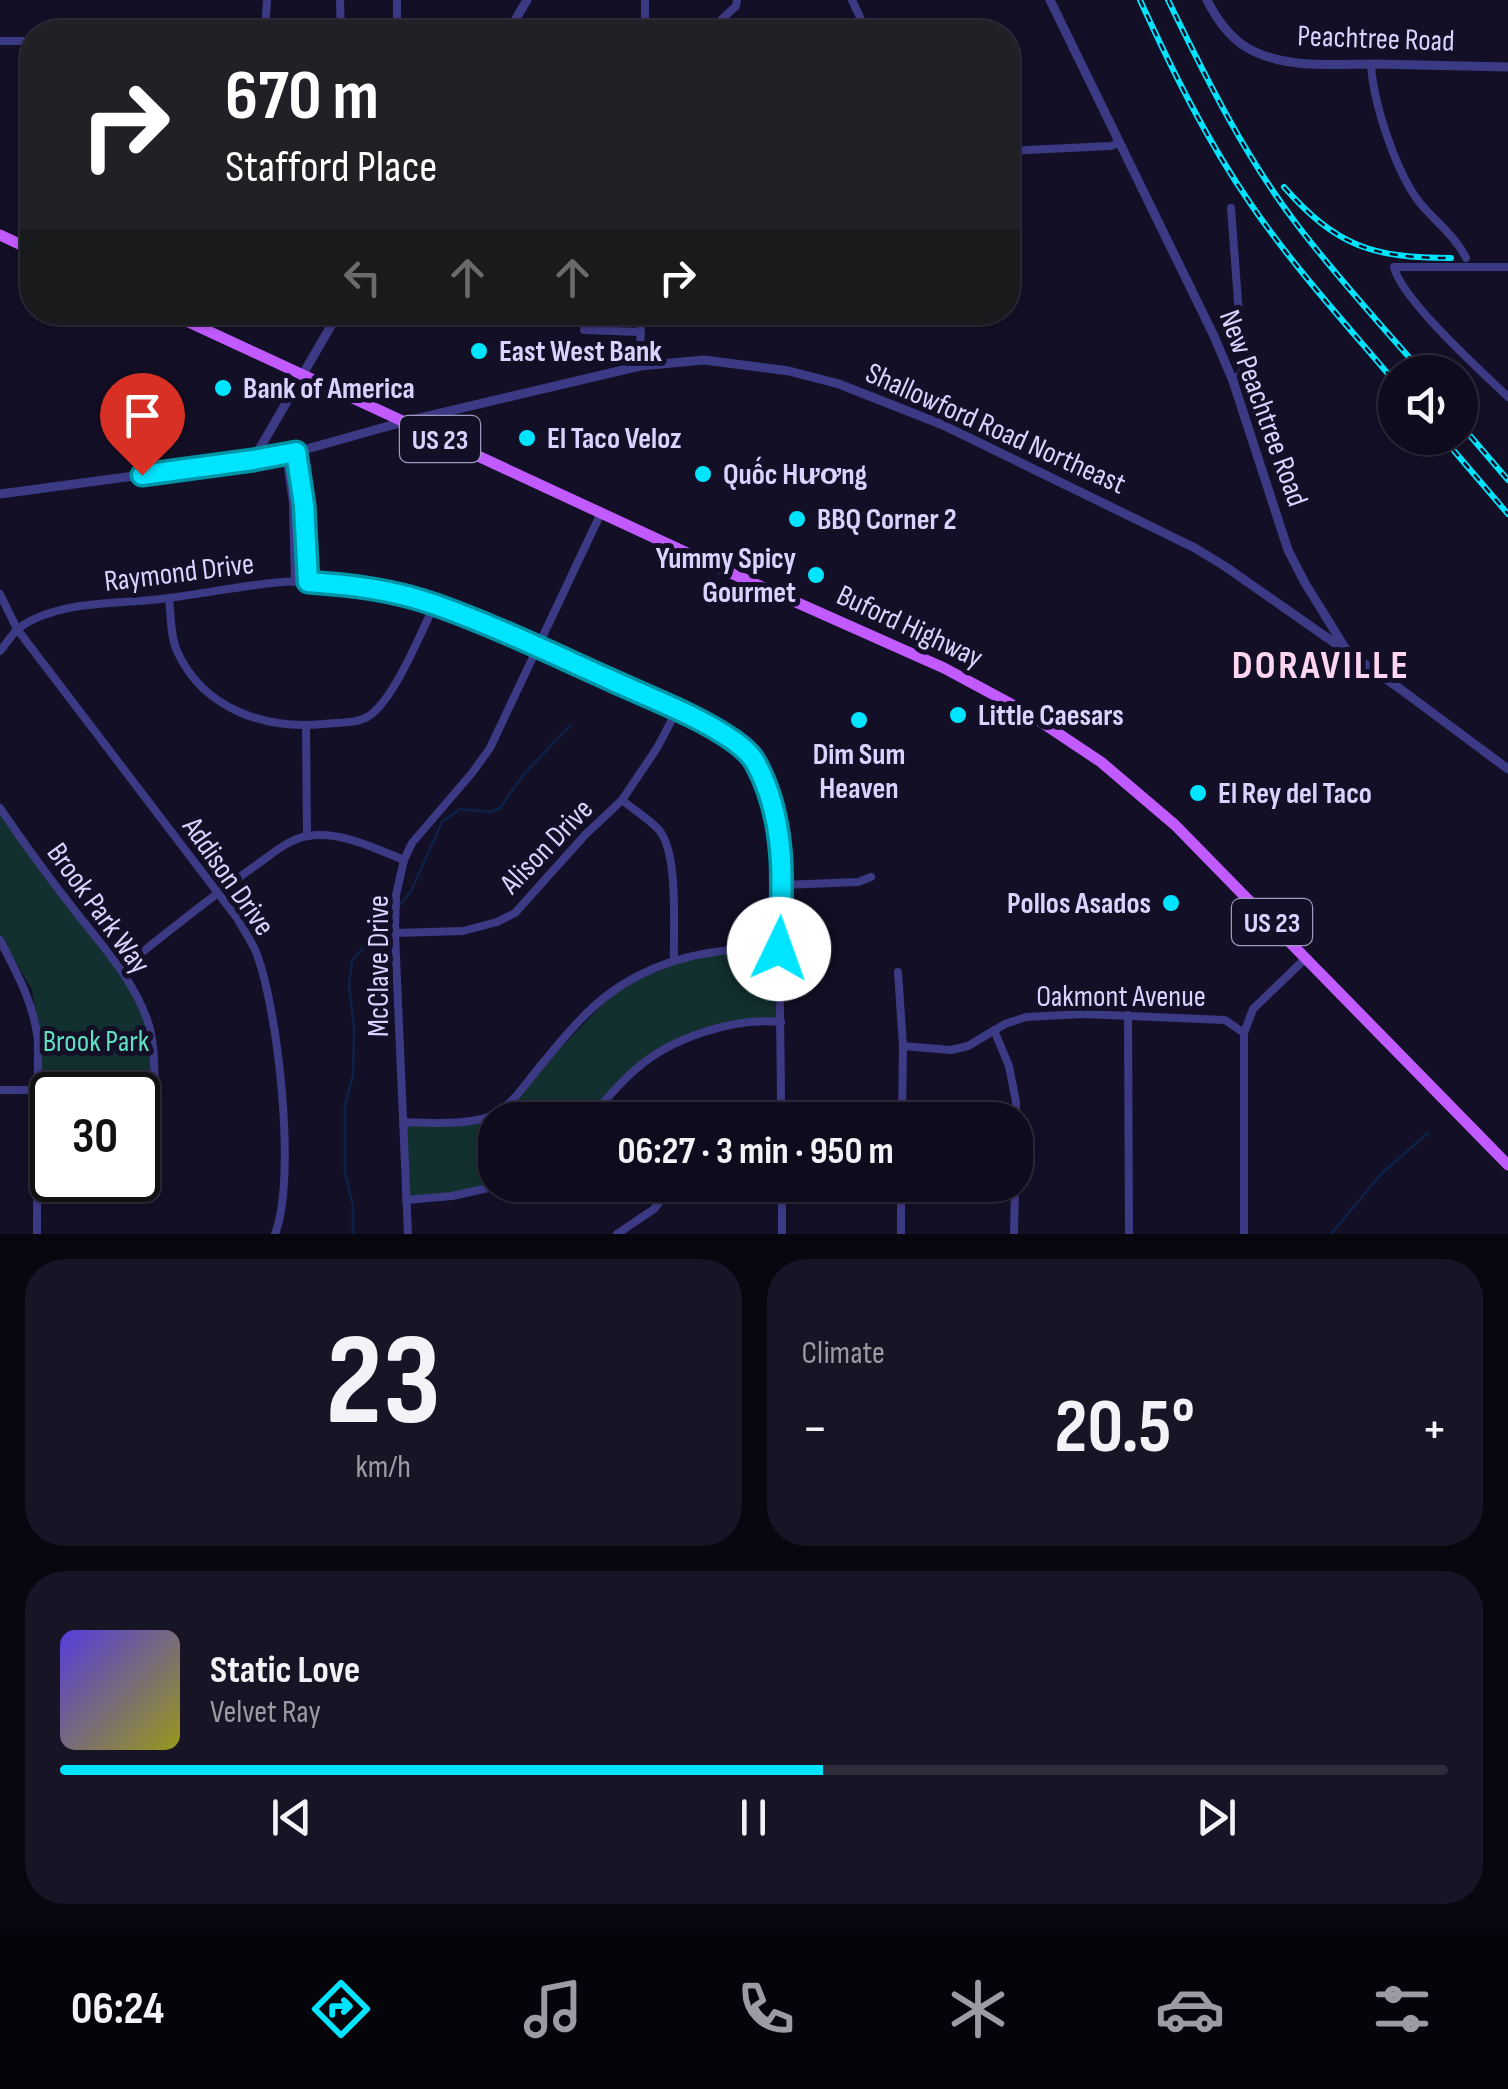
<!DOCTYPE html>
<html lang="en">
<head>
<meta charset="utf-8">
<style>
	:root { --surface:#0e0b1c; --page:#171425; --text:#f1f3f6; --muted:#9b9ba3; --line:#2e2b3b; --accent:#00e5ff }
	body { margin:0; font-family:"Sofia Sans Condensed",sans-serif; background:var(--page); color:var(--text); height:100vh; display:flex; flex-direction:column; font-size:38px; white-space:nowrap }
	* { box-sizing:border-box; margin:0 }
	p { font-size:32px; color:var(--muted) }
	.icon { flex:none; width:55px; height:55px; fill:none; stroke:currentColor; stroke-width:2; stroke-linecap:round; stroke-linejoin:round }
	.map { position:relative; height:1234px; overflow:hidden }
	.drawer { display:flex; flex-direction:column; gap:25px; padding:25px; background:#08060f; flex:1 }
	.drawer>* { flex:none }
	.top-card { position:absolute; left:20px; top:20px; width:1000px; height:305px; border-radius:40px; box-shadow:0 2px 8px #0004,0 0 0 2px var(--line); background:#202124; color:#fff; overflow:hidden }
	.controls { position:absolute; left:1378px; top:355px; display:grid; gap:20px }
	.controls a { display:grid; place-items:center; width:100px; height:100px; border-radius:50%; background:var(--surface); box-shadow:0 2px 8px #0004,0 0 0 2px var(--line); font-size:50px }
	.speed { position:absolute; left:30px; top:1072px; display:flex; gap:20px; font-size:50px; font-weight:700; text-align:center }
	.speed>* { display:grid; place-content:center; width:130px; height:130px; border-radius:50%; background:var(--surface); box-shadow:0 2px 8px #0004,0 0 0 2px var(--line); line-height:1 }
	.speed .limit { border:5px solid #111; border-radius:15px; background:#fff; color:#111 }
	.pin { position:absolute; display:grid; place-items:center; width:85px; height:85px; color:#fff; margin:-102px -42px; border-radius:50% 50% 50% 0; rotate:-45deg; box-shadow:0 0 10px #0007 }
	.pin .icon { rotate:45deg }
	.me { position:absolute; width:110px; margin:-55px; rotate:3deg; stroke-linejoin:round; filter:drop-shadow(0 0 8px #0008) }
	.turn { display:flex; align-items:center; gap:35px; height:210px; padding:0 40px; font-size:45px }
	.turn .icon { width:130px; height:130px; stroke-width:2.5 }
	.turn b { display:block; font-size:70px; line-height:85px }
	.lanes { display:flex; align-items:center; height:95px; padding:0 40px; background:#0003; justify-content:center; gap:50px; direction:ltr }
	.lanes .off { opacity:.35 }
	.big { font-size:75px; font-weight:700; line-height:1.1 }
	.drawer .tile { flex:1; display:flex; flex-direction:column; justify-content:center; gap:15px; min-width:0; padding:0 35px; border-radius:40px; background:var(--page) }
	.drawer .dial { align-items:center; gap:0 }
	.dial b { font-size:130px; line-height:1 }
	.song { display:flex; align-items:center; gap:30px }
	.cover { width:120px; height:120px; border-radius:15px; background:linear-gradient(135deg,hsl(250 70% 55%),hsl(60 70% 35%)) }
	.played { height:10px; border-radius:5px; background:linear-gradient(90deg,var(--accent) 55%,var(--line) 55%) }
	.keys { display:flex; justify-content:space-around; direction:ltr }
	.heat { display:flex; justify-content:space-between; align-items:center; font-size:55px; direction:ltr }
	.drawer .tiles { flex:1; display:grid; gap:25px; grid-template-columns:1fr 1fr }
	.tile:last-child { grid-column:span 2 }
	.trip { position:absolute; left:478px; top:1102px; width:555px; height:100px; border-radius:40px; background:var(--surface); box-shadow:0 2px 8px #0004,0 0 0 2px var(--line); font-weight:700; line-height:100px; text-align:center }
	.menu { display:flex; height:160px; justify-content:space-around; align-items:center; background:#06040b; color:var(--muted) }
	.menu .icon { width:70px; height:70px }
	.menu .on { color:var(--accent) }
	.menu b { font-size:45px; color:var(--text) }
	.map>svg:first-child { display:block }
</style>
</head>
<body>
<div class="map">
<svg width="1508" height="1234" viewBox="0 0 1508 1234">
	<rect width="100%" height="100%" fill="#130f26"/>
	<g fill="#12302f">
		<polygon points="0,811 98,941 143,1007 154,1050 155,1129 138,1154 138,1095 52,1095 52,1171 37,1172 42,1050 32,990 0,935"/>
		<polygon points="779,949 780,1021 718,1027 667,1047 618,1083 589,1120 495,1120 495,1185 406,1201 404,1124 475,1121 500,1111 623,983 681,957"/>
	</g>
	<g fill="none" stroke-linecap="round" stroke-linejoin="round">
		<g stroke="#0c2248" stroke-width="2.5">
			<polyline points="398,907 411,891 442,822 460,809 491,812 500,808 523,775 571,725"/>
			<polyline points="353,1234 353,1207 345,1171 345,1105 353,1075 354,1029 349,984 352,961 393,913"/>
			<polyline points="1331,1234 1382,1173 1428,1133"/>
		</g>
		<g stroke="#3d3a85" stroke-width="8">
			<polyline points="340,0 341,32"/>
			<polyline points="852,0 867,32"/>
			<polyline points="265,32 267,0"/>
			<polyline points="397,32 397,0"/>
			<polyline points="645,32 645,0"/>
			<polyline points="728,32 722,19 736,6 737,0"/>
			<polyline points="0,41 32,41"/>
			<path d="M1371,64C1373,102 1396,173 1420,203C1435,221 1456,237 1466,258"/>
			<polyline points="1008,151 1111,146 1119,142"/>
			<polyline points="1231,208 1243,368 1242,373 1233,381"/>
			<path d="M1508,267H1394C1401,299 1482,372 1508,397"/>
			<polyline points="584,330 641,332"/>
			<polyline points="640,366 641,312"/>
			<polyline points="296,452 304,505 308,581"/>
			<polyline points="286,454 293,503 295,582"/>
			<path d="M0,594L17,629L237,918C243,929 251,940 256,952C278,1008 297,1178 275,1234"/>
			<path d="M169,598C171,615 170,635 177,651C203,709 265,730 324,724C338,722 356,724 369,716C395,698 420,634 435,604"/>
			<path d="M0,651C6,644 12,634 19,628C55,602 109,604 151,600C204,595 256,581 309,581C418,583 533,645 631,689C665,704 734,729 754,761C790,819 779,889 779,953C780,1009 781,1064 781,1120"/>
			<polyline points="306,727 307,836"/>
			<path d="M622,800C634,810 649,819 659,830C679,854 673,928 674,960"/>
			<path d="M0,808C23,842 47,875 72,907C100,943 133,978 148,1022C155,1044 154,1068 155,1091C156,1117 157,1134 138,1154"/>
			<polyline points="783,885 858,882 871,877"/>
			<polyline points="395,933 463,931 497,922 515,913 585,835 622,800 657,748 677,710"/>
			<path d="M0,940C17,974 33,1001 38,1040L37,1234"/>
			<path d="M121,969C165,934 209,898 255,866C271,855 288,839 308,836C341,831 374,848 404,860"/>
			<polyline points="898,972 903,1046 902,1120"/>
			<polyline points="1128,1015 1129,1234"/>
			<polyline points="994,1030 1009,1066 1016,1102 1015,1174"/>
			<polyline points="903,1046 951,1050 968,1046 1005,1024 1026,1017 1083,1014 1225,1020 1244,1033"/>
			<polyline points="0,1090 39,1090"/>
			<path d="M589,1120C604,1102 618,1084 636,1069C671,1038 734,1017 781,1022"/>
			<path d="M404,1122C428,1123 466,1125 488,1117C510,1110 527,1081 542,1064C561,1041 582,1015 605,997C655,958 718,946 779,949"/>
			<polyline points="782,1185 782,1234"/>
			<polyline points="406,1200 452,1196 502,1185"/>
			<polyline points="408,1234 395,933 396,895 404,860 412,843 472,773 490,748 601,513"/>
			<polyline points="617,1234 654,1209 673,1185"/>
			<polyline points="901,1234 901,1185"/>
			<polyline points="1014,1234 1015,1185"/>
			<polyline points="1244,1234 1244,1033 1253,1009 1306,958"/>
		</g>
		<g stroke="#3d3a85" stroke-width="9">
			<polyline points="1050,0 1214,336 1233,381 1288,550 1305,583 1347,651"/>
			<path d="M1207,0C1217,20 1232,41 1253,51C1290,69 1336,64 1376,64C1420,65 1464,66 1508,67"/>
			<polyline points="508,32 527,0"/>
			<polyline points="253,460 339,312"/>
			<polyline points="0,494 253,460 296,452 403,422 640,366 704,360 789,371 839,384 943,425 1195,548 1226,567 1399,688 1508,769"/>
		</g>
		<g stroke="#c25bff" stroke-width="11">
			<polyline points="0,235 32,250"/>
			<polyline points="167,312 724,570 944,668 1026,712 1101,762 1175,825 1508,1165"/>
		</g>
		<defs>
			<g id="rail">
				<path d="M1140,0C1172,70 1206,139 1250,203C1293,266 1345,323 1395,382"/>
				<path d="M1168,0C1206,78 1245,157 1298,226C1337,277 1380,324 1422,372"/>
				<path d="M1284,187C1337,247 1373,258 1451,258"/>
				<polyline points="1460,424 1508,480"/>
				<polyline points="1443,438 1508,514"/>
			</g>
		</defs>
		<use href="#rail" stroke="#00e5ff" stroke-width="6"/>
		<use href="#rail" stroke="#130f26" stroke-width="2.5" stroke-dasharray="8" stroke-linecap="butt"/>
	</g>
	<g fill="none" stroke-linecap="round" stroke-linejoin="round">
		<defs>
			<path id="route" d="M142,475L253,460L296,452L304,505L308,582C352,585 394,590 436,605C495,626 553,654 611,680C652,699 697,715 734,741C742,747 750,753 755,762C787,819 783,887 779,949"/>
		</defs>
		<use href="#route" stroke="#0095a6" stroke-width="25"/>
		<use href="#route" stroke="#00e5ff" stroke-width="18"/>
	</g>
	<g fill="#00e5ff" stroke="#130f26" stroke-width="4">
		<circle cx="479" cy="351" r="10"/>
		<circle cx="223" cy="388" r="10"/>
		<circle cx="527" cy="438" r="10"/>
		<circle cx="703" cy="474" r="10"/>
		<circle cx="797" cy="519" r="10"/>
		<circle cx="816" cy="575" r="10"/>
		<circle cx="958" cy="715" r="10"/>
		<circle cx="859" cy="720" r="10"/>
		<circle cx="1198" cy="793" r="10"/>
		<circle cx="1171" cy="903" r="10"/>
	</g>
	<g text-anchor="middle" stroke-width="10" stroke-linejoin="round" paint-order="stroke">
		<g fill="#130f26" stroke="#9e99be" stroke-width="2.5">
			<rect x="400" y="416" width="80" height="46" rx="8"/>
			<rect x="1232" y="899" width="80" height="46" rx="8"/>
		</g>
		<g font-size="28" font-weight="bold" fill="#d9d4ff">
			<text x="440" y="449">US 23</text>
			<text x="1272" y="932">US 23</text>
		</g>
		<g font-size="30" fill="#d9d4ff" stroke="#130f26">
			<text transform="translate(1376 38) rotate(2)" y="10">Peachtree Road</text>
			<text transform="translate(1264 408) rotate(70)" y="10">New Peachtree Road</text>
			<text transform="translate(996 428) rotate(24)" y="10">Shallowford Road Northeast</text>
			<text transform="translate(179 572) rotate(-7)" y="10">Raymond Drive</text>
			<text transform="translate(910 626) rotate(25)" y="10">Buford Highway</text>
			<text transform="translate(546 846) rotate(-46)" y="10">Alison Drive</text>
			<text transform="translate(229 876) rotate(55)" y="10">Addison Drive</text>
			<text transform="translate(99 908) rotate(54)" y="10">Brook Park Way</text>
			<text transform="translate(378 966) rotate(-90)" y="10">McClave Drive</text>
			<text x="1121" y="1006">Oakmont Avenue</text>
		</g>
		<g font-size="30" font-weight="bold" fill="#d9d4ff" stroke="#130f26" text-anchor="start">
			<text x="499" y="361">East West Bank</text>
			<text x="243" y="398">Bank of America</text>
			<text x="547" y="448">El Taco Veloz</text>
			<text x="723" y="484">Quốc Hương</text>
			<text x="817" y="529">BBQ Corner 2</text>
			<text x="796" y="568" text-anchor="end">Yummy Spicy<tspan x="796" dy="34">Gourmet</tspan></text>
			<text x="978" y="725">Little Caesars</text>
			<text x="859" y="764" text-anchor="middle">Dim Sum<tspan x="859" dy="34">Heaven</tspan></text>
			<text x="1218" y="803">El Rey del Taco</text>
			<text x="1151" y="913" text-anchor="end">Pollos Asados</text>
		</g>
		<g font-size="30" fill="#5fe0c0" stroke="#130f26">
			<text x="96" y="1051">Brook Park</text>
		</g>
		<g font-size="40" font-weight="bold" letter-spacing="2.5" fill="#ffd6f0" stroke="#130f26">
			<text x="1321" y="678">DORAVILLE</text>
		</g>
	</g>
</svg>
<div class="controls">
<a><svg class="icon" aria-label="sound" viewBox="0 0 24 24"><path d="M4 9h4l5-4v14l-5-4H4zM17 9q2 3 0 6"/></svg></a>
</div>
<div class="speed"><div class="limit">30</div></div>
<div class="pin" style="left:142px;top:475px;background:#d93025"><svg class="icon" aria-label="arrive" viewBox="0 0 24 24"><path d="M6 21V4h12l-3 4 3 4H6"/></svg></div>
<svg class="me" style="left:779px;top:949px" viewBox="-20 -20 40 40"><circle r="19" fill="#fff"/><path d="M0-13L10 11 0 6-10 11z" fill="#00e5ff"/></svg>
<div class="trip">06:27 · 3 min · 950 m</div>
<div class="top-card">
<div class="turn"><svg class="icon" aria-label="right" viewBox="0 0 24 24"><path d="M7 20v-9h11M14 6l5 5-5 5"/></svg><div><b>670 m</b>Stafford Place</div></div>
<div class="lanes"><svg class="icon off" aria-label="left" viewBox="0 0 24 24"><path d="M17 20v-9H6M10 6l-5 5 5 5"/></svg><svg class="icon off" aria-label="ahead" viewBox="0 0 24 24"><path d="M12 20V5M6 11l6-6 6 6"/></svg><svg class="icon off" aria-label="ahead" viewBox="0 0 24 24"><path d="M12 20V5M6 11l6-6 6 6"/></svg><svg class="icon" aria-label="right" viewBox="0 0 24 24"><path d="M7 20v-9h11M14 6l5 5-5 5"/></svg></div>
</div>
</div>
<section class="drawer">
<div class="tiles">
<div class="tile dial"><b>23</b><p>km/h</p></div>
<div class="tile"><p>Climate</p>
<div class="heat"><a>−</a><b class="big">20.5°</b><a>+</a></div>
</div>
<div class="tile">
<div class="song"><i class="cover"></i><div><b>Static Love</b><p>Velvet Ray</p></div></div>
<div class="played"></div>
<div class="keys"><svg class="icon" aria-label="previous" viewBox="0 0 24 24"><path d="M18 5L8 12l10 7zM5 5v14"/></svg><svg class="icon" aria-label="pause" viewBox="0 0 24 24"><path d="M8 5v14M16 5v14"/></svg><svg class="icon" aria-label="next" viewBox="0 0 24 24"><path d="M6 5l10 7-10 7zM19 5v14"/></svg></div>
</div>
</div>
</section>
<nav class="menu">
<b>06:24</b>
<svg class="icon on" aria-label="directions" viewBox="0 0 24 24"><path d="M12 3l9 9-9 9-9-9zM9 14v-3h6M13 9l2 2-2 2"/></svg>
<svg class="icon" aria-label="music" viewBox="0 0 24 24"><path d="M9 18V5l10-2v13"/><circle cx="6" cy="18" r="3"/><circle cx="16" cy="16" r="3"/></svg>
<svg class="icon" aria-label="phone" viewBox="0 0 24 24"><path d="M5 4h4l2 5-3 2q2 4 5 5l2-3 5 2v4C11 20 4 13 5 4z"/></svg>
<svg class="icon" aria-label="climate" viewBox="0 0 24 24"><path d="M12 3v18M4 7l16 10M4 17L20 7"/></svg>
<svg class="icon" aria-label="car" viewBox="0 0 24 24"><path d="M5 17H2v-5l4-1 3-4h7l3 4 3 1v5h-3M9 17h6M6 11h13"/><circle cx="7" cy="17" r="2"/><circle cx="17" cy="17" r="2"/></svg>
<svg class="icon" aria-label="filters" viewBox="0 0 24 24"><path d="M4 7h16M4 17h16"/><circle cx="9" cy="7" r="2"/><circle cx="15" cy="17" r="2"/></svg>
</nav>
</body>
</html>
